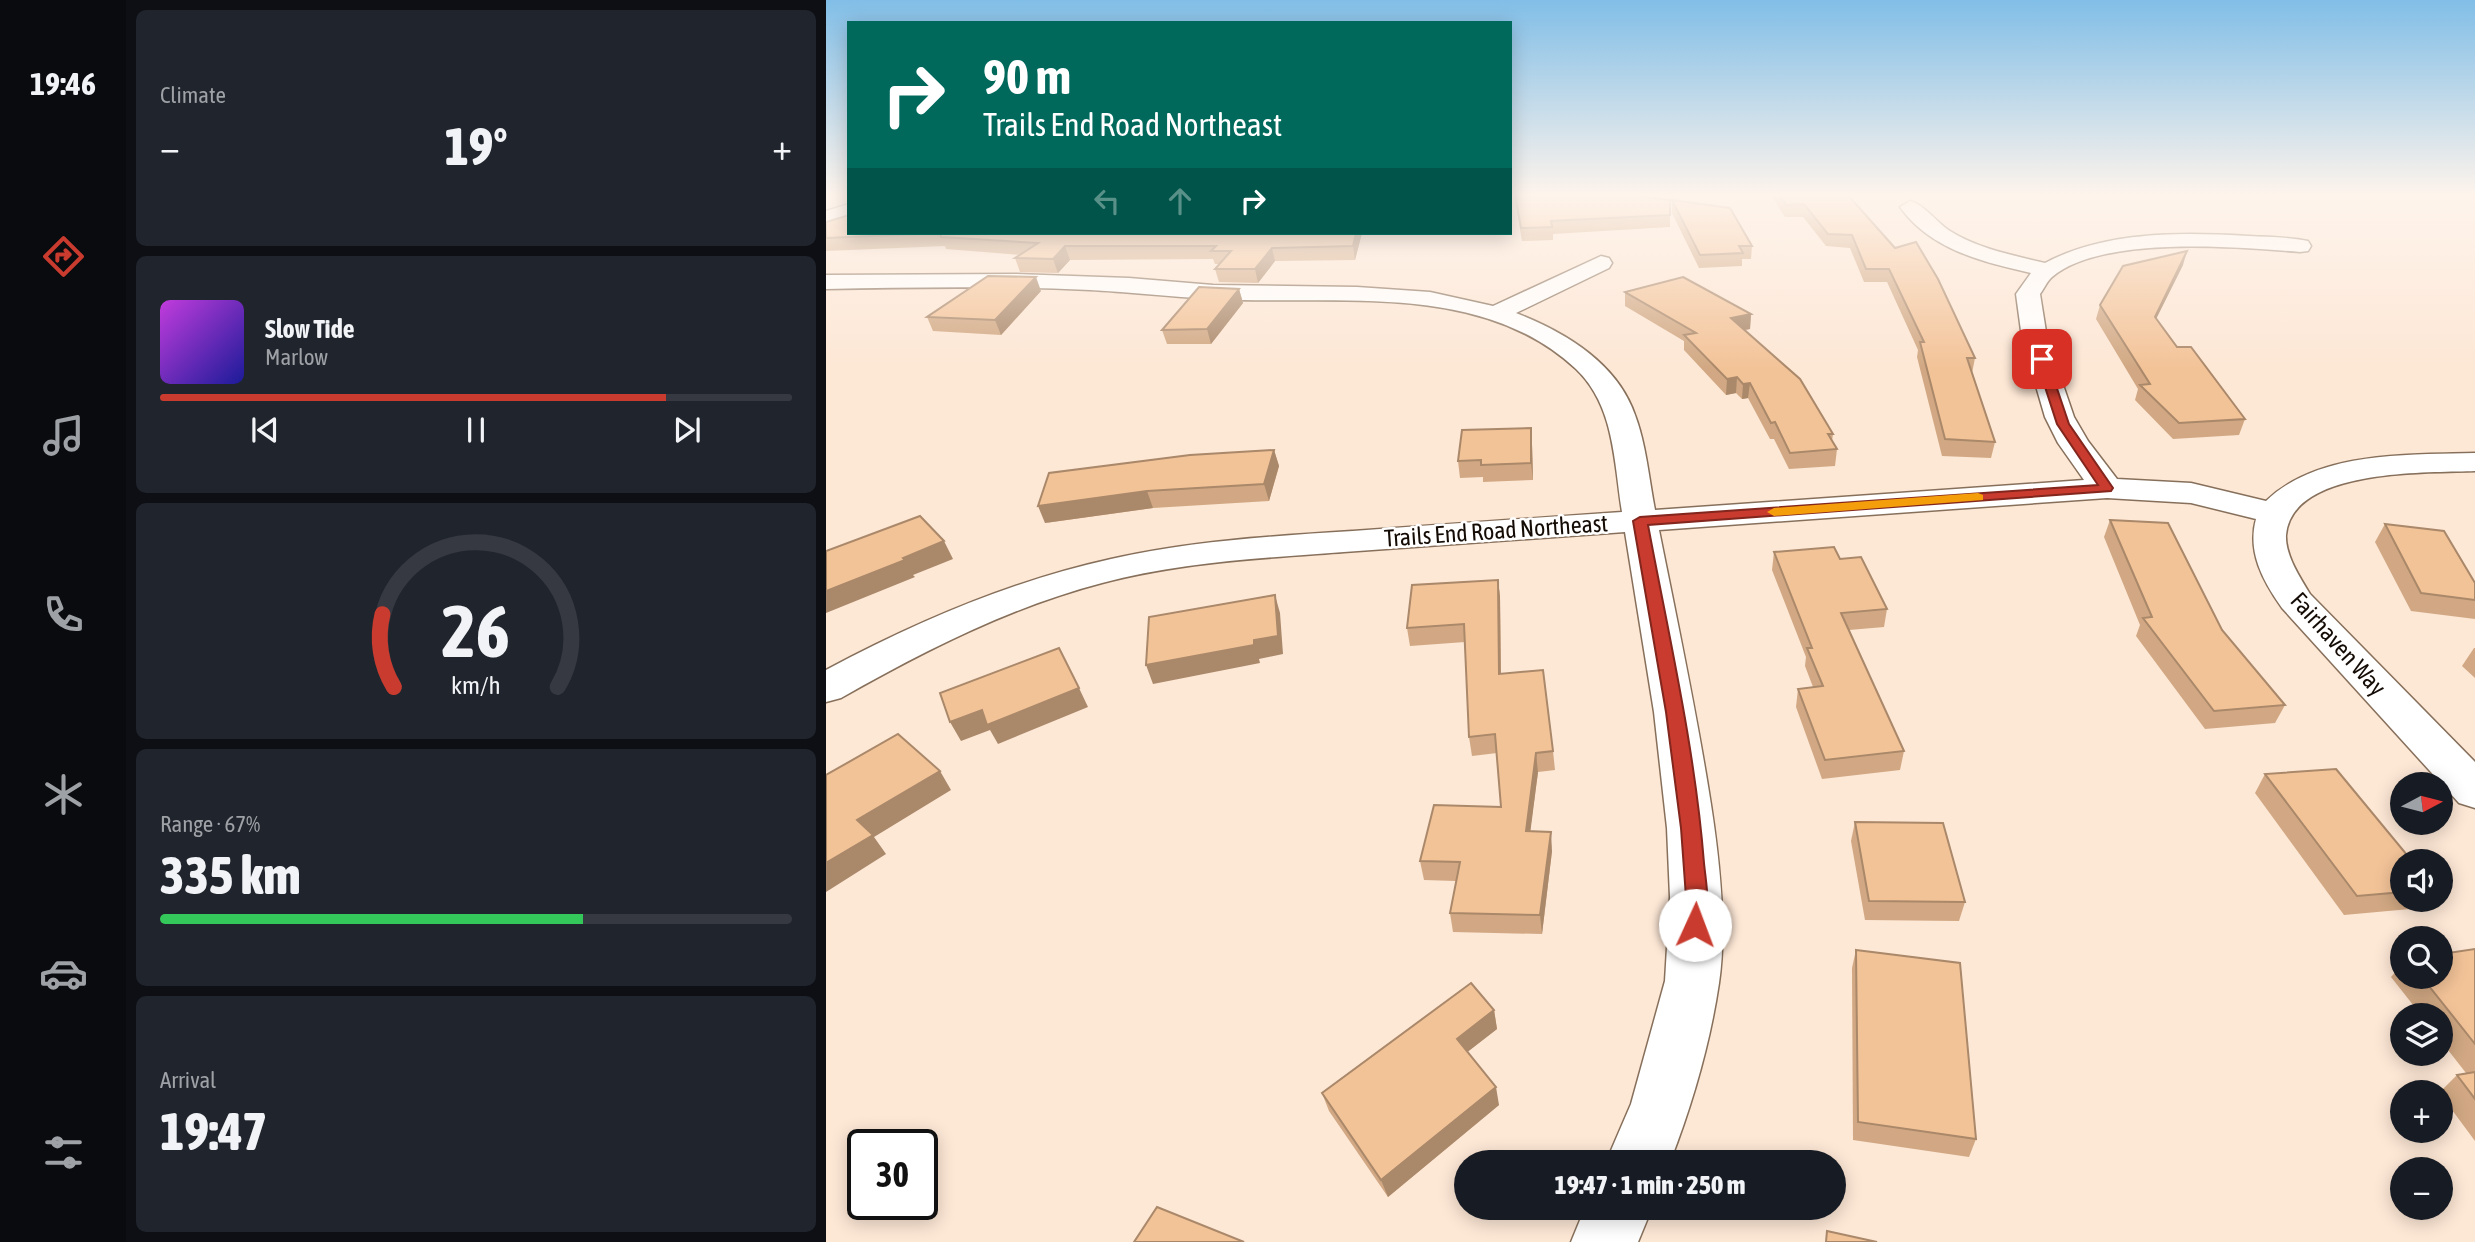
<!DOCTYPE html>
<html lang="en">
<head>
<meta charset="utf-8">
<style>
	:root { --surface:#171b24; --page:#20242c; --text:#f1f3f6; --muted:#9ea1a6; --line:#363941; --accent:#c83b2e }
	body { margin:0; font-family:"Asap Condensed",sans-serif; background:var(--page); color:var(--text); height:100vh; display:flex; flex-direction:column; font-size:26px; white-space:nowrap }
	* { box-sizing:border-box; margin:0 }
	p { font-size:23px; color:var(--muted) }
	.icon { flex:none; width:38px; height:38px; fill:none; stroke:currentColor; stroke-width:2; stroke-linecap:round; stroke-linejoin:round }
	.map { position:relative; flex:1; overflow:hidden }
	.side { display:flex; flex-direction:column; gap:10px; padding:10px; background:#0d0f14; width:700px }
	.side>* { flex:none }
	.top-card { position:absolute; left:21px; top:21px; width:665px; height:214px; border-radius:0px; box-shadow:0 4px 18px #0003; background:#00695c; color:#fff; overflow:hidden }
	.needle { width:46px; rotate:83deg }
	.buttons { position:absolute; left:1564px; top:772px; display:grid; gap:14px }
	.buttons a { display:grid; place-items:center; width:63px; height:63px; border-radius:50%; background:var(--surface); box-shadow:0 4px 18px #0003; font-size:35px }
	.speed { position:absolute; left:21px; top:1129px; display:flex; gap:14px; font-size:35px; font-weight:700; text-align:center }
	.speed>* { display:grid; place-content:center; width:91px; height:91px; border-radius:50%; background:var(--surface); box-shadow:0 4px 18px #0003; line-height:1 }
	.speed .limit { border:4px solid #111; border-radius:10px; background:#fff; color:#111 }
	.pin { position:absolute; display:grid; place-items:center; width:60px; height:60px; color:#fff; margin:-30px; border-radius:14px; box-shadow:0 4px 10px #0006 }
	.me { position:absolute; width:77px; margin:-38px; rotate:2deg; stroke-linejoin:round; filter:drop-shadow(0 0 5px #0008) }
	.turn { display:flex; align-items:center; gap:24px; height:147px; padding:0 21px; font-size:32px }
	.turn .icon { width:91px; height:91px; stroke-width:2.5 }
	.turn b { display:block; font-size:49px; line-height:60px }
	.lanes { display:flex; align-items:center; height:66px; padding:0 21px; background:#0003; justify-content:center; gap:35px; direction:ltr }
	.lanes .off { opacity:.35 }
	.big { font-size:52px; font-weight:800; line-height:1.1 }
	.side .card { flex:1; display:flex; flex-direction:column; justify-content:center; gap:10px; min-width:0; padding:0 24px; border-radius:10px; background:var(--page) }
	.side .dial { align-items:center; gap:0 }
	.dial svg { height:182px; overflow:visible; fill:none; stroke:var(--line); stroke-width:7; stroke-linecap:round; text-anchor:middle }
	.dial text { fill:var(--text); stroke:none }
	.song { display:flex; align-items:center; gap:21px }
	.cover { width:84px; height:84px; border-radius:10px; background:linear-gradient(135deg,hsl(290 70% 55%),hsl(240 70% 35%)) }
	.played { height:7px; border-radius:4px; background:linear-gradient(90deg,var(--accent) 80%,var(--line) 80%) }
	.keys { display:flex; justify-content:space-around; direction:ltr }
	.heat { display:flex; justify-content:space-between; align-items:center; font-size:38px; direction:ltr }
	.charge { height:10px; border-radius:5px; background:linear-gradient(90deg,#34c759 67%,var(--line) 0) }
	.trip { position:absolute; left:628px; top:1150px; width:392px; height:70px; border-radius:35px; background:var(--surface); box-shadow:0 4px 18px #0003; font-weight:800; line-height:70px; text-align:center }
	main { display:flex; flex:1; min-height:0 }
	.tab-bar { display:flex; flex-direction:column; width:126px; justify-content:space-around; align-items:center; background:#090b0e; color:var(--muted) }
	.tab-bar .icon { width:49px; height:49px }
	.tab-bar .active { color:var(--accent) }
	.tab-bar b { font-size:32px; color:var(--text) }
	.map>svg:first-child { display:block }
</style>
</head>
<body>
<main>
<nav class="tab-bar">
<b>19:46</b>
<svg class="icon active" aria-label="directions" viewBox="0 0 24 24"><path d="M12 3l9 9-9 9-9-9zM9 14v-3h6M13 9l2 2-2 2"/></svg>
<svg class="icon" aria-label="music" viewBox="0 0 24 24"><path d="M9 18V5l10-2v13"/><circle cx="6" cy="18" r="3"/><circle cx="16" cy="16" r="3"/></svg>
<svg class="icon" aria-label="phone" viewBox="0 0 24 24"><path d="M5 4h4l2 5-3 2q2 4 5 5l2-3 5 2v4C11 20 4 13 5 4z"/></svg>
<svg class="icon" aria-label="climate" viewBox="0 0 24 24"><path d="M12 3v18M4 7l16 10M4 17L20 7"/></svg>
<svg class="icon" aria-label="car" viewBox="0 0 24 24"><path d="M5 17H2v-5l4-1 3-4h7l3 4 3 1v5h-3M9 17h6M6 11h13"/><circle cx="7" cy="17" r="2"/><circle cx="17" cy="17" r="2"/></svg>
<svg class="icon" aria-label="filters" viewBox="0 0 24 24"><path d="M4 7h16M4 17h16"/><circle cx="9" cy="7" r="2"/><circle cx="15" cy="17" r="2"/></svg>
</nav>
<section class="side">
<div class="card"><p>Climate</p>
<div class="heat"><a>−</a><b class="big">19°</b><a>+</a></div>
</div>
<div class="card">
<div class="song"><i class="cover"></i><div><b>Slow Tide</b><p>Marlow</p></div></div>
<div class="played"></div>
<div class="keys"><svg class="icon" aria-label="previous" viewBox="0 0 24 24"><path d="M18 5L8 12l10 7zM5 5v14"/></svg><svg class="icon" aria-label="pause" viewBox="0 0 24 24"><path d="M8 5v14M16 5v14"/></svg><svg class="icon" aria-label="next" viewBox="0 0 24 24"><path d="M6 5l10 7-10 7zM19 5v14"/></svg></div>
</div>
<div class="card dial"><svg viewBox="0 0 100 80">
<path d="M14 69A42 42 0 1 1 86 69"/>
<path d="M14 69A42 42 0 0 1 9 37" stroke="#c83b2e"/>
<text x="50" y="56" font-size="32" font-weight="700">26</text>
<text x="50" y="72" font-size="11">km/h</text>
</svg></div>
<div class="card"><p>Range · 67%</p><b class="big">335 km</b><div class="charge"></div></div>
<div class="card"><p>Arrival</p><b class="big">19:47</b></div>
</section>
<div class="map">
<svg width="1649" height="1242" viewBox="0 0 1649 1242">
	<rect width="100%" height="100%" fill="#fde7d5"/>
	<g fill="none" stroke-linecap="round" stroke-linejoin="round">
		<defs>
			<g id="street">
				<path d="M1084,201C1099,205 1110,222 1124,231C1153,249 1186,255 1219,263C1279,231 1356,232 1423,236C1442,237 1463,237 1482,241L1485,246L1482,251L1474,252C1413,247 1275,235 1226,277C1221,281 1218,289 1214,294L1221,338L1248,417L1262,441L1291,479L1365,483L1440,501C1492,451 1581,455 1649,453V471C1601,473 1466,468 1460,535C1459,555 1474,577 1484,594L1649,762V808L1633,803L1456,608C1437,581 1421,552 1430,519L1365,503L1281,498L833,530C850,615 868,700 882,786C892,846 902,923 893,983C884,1044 866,1105 844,1162H780L805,1104L839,981L844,897L841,828L828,712L799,532C706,539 612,545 518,552C438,558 355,562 276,583C184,607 98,651 15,698L0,702V670C90,622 185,581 285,559C364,541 446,536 527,531C616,524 706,518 796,512C788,463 789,406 750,369C654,279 505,306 385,299C345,297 305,292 264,290C176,286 88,287 0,289V275L189,274L303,278L387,285L531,287L604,292L667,306L775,256L783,258L786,263L783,268L690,313C739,332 791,363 809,415C820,444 823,479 829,510L1258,480L1232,443L1219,417L1196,338L1190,294L1205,273C1157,262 1105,250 1074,207Z"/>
				<polygon points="23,204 23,217 0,224 0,211"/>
				<polygon points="759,1208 826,1208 812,1242 745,1242"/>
			</g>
		</defs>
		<use href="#street" stroke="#87705b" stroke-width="3"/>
		<use href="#street" fill="#fff" fill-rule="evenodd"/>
	</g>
	<g fill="#d1a883">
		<polygon points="688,194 797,194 844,200 844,227 727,234 727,240 696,241"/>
		<polygon points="944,194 1021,194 1149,358 1146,373 1169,442 1165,458 1116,456 1091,357 1092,350 1061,282 1038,282 1024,248 1000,246 977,217 959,217"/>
		<polygon points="846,200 926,246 925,259 916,259 916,266 873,268 846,213"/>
		<polygon points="0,222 536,233 529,260 449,261 432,283 393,282 389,269 393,264 389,264 387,259 244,260 232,273 194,272 189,258 195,255 120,249 119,246 0,251"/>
		<polygon points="1357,265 1330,319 1351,347 1419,419 1413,435 1347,439 1309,400 1312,389 1270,319 1274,305"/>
		<polygon points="413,289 417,303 385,344 341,344 336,330"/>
		<polygon points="215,291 175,335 107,331 101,317"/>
		<polygon points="799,292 925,314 924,329 919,330 1007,434 1006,441 1011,449 1009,466 963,469 948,439 944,439 922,398 916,399 910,393 900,395 858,350 858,341 799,306"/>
		<polygon points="706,444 707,480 657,482 657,477 634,478 632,461"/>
		<polygon points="448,450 453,466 443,501 327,508 219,523"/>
		<polygon points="1284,520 1396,630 1459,705 1449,723 1379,729 1310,636 1314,625 1278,537"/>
		<polygon points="1559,524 1649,583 1649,619 1585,611 1549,542"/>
		<polygon points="948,552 1014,559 1061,609 1058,627 1023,630 1078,751 1074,770 996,779 970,707 972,689 987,687 979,666 980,657 946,570"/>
		<polygon points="672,580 674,597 675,674 727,751 729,770 712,772 704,831 726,851 716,934 627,932 624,913 630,881 598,880 594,861 675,807 671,753 646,756 643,737 639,642 584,646 581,628"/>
		<polygon points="1648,648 1649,648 1649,678 1636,666"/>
		<polygon points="1439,774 1577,861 1577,900 1601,900 1595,908 1518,915 1429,793"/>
		<polygon points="1029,822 1139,902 1133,921 1039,920 1025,841"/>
		<polygon points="1649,949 1649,1141 1615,1095 1615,1092 1614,1092 1631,1075 1640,1073 1615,1041 1615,1015 1595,1015 1565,977 1577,963 1577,976 1615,976"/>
		<polygon points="1030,950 1150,1139 1143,1157 1027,1140 1026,968"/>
		<polygon points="668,1010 671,1029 641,1052 673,1105 562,1197 503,1111 496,1093"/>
	</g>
	<g fill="#aa886a">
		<polygon points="530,233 536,233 529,260 527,246"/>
		<polygon points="239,246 244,260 232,273 227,259"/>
		<polygon points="446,248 449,261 432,283 429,269"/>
		<polygon points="1361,251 1357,265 1324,331 1329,317"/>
		<polygon points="210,277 215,291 175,335 169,320"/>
		<polygon points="413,289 417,303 385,344 381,329"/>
		<polygon points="925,314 924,329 905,332 905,318"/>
		<polygon points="911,377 910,393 900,395 901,379"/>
		<polygon points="924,383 922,398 916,399 917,384"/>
		<polygon points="705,428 706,444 707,480 705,463"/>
		<polygon points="448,450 453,466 443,501 438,484"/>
		<polygon points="321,491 327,508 219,523 212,506"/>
		<polygon points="118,541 127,559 87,575 89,577 0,613 0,591"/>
		<polygon points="672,580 674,597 675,693 673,674"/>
		<polygon points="449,595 454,613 457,654 433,659 434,663 327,684 320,665 428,640"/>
		<polygon points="253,688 262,707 172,744 164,730 135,741 124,722 156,710"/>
		<polygon points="710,753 712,772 702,850 700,831"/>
		<polygon points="114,771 125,790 48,837 60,854 0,892 0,863 31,820"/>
		<polygon points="725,832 726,851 716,934 714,915"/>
		<polygon points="668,1010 671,1029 635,1057 631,1039"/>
		<polygon points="670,1087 673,1105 562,1197 555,1180"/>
	</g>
	<g fill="#f3c398" stroke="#aa886a" stroke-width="2">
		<polygon points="689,194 797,194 844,200 844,215 725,221 726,227 695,228"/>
		<polygon points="953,194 1021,194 1069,248 1090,242 1112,279 1149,358 1141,358 1169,442 1119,439 1094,342 1098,342 1063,269 1040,269 1026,235 1002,234 978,204 960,205"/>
		<polygon points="846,200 904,208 926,246 913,246 917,253 874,255"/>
		<polygon points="23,215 23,233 530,233 527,246 446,248 429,269 389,269 405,251 385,251 390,246 239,246 227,259 189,258 212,243 115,237 114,233 0,238 0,222"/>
		<polygon points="1361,251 1329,317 1351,347 1365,347 1419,419 1353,423 1314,385 1324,384 1274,305 1297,266"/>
		<polygon points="162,276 210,277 169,320 101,317"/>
		<polygon points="857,277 925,314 905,318 974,379 1007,434 1002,434 1011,449 964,453 949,422 945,423 924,383 917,384 911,377 901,379 858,335 870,333 799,292"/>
		<polygon points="373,287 413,289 381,329 336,330"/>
		<polygon points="705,428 705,463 655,465 655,460 632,461 636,430"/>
		<polygon points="448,450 438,484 321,491 212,506 223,473 364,455"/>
		<polygon points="94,516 118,541 77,558 79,560 0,591 0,551"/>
		<polygon points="1284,520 1342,523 1396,630 1459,705 1388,711 1317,618 1326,617"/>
		<polygon points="1559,524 1618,531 1649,583 1649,600 1595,593"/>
		<polygon points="1008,547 1014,559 1035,557 1061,609 1015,613 1078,751 999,760 972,689 997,686 981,648 986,648 948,552"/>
		<polygon points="672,580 673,674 717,670 727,751 710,753 700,831 725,832 714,915 624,913 634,862 594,861 608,805 675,807 669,734 643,737 638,624 581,628 586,585"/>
		<polygon points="449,595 452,636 428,640 428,645 320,665 323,617"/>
		<polygon points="233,648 253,688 161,725 156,710 124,722 114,693"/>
		<polygon points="72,734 114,771 31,820 47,835 0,863 0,775"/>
		<polygon points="1510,769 1586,861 1577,861 1577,892 1531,896 1439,774"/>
		<polygon points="1029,822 1117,823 1139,902 1043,901"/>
		<polygon points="1649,949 1649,1044 1595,976 1615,976 1615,954"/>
		<polygon points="1030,950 1134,963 1150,1139 1032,1122"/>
		<polygon points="645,983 668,1010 631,1039 670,1087 555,1180 496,1093"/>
		<polygon points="1649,1072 1649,1099 1631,1075"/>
		<polygon points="331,1207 418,1242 308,1242"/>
		<polygon points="1001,1231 1051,1242 1000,1242"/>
	</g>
	<linearGradient id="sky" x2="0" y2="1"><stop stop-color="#81bee7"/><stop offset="0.53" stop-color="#fef4ec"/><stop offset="1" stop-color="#fef4ec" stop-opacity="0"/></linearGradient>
	<rect width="1649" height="368" fill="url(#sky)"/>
	<path fill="#c83b2e" stroke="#82261e" stroke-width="2" d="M1216,356L1221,359L1243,424L1287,488L1285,491L822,525C843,637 869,749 878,863C880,884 886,912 876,932L869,934L861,932L858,925L860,897L855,828L840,712L807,521L814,517L1272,485L1231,424L1210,359Z"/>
	<polygon fill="#f59e0b" points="1152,493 1157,495 1157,500 948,516 941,512 948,508"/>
	<g text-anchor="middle" stroke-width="5" stroke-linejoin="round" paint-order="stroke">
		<g font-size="24" fill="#140b05" stroke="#fff">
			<text transform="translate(670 531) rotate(-4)" y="8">Trails End Road Northeast</text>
			<text transform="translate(1512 644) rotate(48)" y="8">Fairhaven Way</text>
		</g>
	</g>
</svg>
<div class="buttons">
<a><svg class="needle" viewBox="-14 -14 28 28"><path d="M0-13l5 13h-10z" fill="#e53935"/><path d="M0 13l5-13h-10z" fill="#9ea1a6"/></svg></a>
<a><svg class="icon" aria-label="sound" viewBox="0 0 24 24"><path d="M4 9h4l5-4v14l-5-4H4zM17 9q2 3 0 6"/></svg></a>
<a><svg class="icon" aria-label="search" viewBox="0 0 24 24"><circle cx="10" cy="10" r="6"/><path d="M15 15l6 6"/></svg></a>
<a><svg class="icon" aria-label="layers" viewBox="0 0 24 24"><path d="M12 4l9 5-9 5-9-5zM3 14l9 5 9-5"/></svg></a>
<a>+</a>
<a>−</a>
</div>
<div class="speed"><div class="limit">30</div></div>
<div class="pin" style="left:1216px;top:359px;background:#d93025"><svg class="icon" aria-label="arrive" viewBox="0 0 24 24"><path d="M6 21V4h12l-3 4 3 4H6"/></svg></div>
<svg class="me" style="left:869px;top:925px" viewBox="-20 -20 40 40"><circle r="19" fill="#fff"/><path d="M0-13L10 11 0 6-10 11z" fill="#c83b2e"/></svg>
<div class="trip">19:47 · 1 min · 250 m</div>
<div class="top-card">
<div class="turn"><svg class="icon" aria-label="right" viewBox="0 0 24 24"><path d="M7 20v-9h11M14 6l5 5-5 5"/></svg><div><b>90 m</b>Trails End Road Northeast</div></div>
<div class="lanes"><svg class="icon off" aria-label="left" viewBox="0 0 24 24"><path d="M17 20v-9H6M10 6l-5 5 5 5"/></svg><svg class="icon off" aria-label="ahead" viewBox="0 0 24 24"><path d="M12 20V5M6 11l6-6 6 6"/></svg><svg class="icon" aria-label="right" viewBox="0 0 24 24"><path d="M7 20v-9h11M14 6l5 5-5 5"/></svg></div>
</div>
</div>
</main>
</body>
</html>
